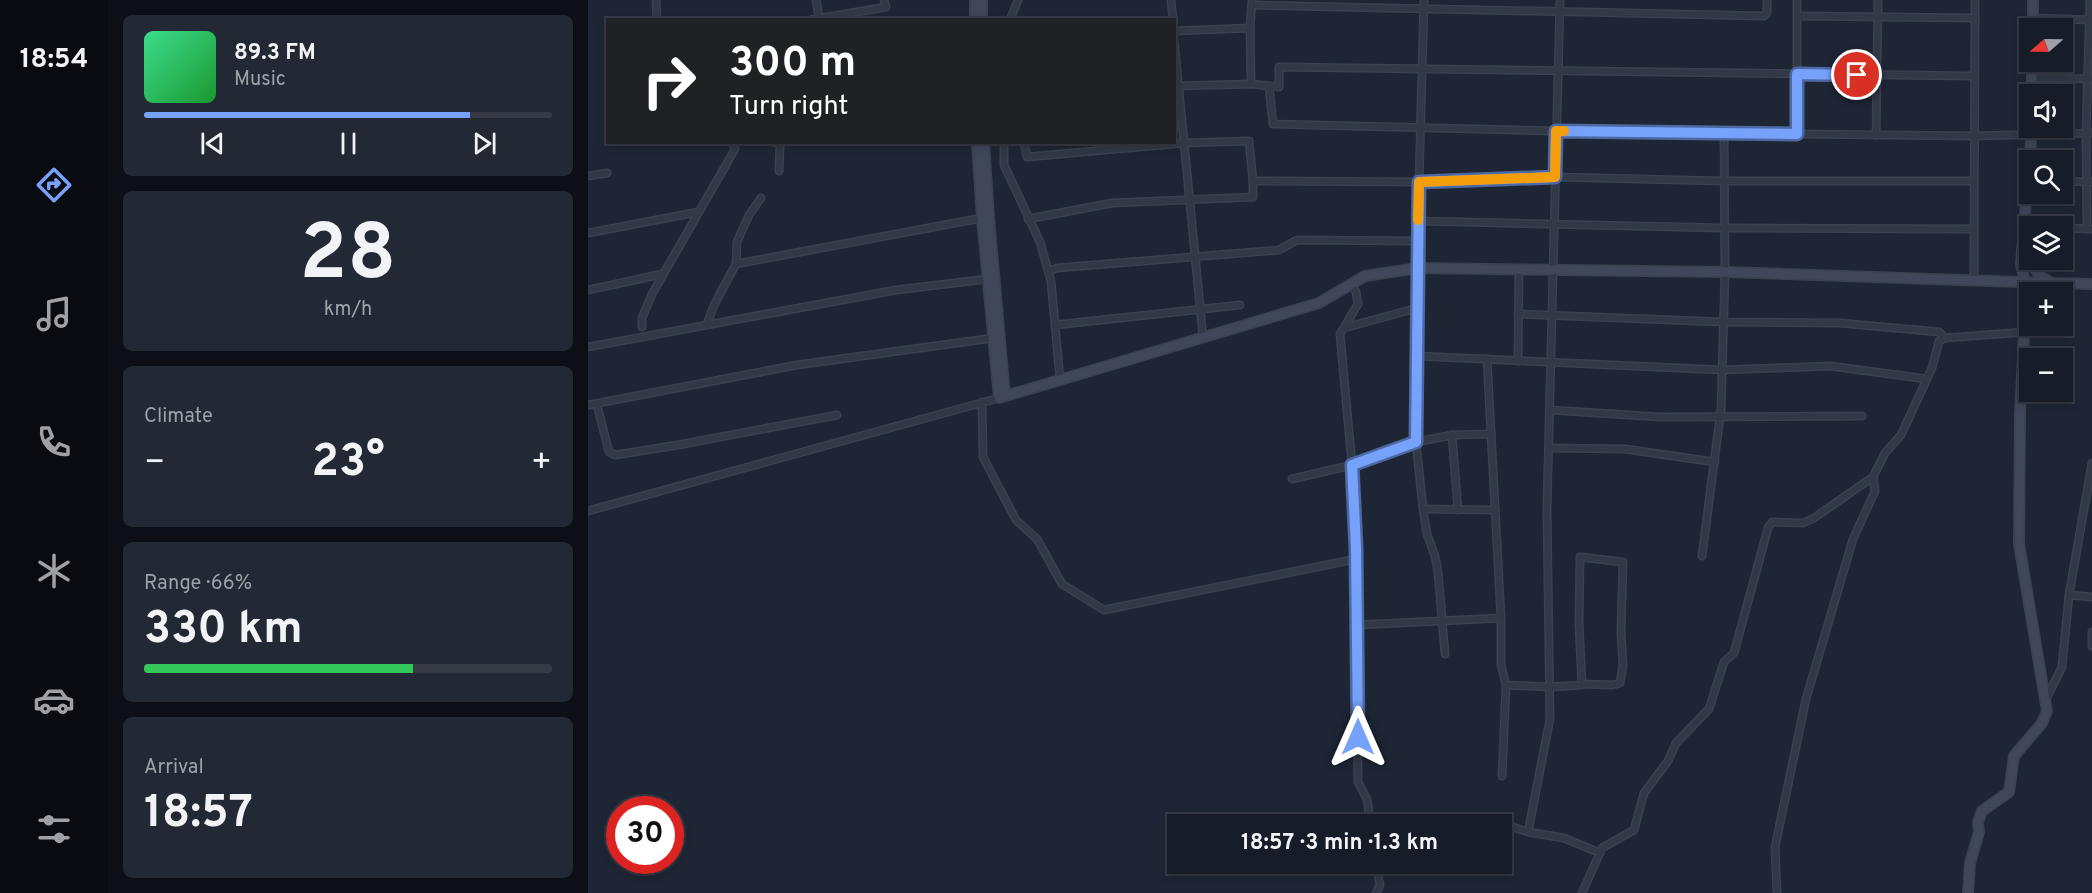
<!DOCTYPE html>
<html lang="en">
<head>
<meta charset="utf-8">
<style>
	:root { --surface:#161c28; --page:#232934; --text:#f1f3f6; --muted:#9ea1a8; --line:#353a45; --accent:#77a2fb }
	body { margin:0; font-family:Overpass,sans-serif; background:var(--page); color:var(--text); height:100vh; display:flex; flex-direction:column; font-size:22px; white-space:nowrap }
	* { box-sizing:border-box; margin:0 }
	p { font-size:20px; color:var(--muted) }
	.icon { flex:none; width:33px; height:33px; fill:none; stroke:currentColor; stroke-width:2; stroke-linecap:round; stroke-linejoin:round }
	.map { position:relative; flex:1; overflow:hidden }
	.panel { display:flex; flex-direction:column; gap:15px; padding:15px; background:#0c0f16; width:480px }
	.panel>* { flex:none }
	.banner { position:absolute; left:18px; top:18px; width:570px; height:126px; border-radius:0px; box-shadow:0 3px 9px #0003,0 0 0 2px var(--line); background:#202124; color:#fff; overflow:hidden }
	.needle { width:39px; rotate:250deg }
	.fabs { position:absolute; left:1431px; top:18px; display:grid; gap:12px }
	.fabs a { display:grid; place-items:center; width:54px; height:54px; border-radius:0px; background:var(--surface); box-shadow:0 3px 9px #0003,0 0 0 2px var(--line); font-size:30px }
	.speed { position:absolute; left:18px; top:796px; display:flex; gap:12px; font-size:30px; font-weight:700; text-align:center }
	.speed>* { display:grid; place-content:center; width:78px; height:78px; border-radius:50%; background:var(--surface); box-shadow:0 3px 9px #0003,0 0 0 2px var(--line); line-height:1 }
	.speed .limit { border:9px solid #d22; background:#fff; color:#111 }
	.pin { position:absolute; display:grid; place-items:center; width:51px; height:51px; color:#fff; margin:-26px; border:3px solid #fff; border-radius:50%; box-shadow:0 2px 6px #0007 }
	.me { position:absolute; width:66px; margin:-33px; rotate:0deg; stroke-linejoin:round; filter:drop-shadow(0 0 4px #0008) }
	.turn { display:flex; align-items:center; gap:21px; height:126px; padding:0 24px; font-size:27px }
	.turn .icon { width:78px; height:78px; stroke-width:2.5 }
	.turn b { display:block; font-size:42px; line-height:51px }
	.big { font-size:45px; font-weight:700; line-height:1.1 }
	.panel .widget { flex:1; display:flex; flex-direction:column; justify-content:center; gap:9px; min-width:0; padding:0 21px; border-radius:9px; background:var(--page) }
	.panel .dial { align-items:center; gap:0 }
	.dial b { font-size:78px; line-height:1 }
	.song { display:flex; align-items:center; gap:18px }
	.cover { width:72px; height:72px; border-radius:9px; background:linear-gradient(135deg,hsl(150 70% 55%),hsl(130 70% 35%)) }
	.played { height:6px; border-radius:3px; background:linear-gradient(90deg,var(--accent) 80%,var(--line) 80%) }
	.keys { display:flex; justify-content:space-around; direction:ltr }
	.heat { display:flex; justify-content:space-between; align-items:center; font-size:33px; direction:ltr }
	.charge { height:9px; border-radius:4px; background:linear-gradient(90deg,#34c759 66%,var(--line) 0) }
	.trip { position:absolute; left:579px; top:814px; width:345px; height:60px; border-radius:0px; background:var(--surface); box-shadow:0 3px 9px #0003,0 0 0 2px var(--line); font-weight:700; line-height:60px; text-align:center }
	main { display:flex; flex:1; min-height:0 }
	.tabs { display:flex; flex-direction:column; width:108px; justify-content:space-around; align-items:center; background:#090b10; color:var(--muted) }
	.tabs .icon { width:42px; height:42px }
	.tabs .current { color:var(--accent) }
	.tabs b { font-size:27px; color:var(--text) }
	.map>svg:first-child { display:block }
</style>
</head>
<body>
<main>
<nav class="tabs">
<b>18:54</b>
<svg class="icon current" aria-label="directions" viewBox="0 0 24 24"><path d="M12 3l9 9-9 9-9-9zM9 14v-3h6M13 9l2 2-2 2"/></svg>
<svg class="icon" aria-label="music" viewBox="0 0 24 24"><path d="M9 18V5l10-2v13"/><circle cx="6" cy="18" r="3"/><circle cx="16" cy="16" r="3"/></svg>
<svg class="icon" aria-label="phone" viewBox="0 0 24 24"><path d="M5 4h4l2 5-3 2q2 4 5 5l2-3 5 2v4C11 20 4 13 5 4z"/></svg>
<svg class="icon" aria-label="climate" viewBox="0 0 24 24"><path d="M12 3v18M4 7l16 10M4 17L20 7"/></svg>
<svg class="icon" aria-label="car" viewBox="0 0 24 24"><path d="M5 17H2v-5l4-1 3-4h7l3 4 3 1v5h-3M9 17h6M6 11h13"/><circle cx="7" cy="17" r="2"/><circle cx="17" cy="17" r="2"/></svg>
<svg class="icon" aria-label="filters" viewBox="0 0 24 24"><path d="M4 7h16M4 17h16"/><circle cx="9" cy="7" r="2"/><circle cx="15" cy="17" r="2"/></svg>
</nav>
<section class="panel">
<div class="widget">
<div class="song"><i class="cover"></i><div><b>89.3 FM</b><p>Music</p></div></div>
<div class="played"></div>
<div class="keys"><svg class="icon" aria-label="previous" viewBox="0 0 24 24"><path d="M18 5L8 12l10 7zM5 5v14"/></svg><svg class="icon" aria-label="pause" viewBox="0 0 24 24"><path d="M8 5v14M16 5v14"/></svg><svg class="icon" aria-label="next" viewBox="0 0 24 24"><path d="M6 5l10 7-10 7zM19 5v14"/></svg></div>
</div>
<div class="widget dial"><b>28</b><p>km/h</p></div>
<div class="widget"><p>Climate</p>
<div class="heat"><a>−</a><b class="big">23°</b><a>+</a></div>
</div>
<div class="widget"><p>Range · 66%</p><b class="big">330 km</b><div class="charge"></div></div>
<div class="widget"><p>Arrival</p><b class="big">18:57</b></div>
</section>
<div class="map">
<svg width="1504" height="893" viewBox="0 0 1504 893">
	<rect width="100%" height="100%" fill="#1e2635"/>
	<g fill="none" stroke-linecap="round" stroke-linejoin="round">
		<defs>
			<g id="street">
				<polyline points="68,0 69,20"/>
				<polyline points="228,0 231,18"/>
				<polyline points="583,0 585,20"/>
				<polyline points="836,0 831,182 828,442 835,509 839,534 847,556 850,572 857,654"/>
				<polyline points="664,5 1176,16 1179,13 1179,0"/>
				<polyline points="1209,16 1387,18"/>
				<polyline points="1445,18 1503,20"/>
				<polyline points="222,20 298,7 296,0"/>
				<polyline points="422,20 430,0"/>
				<polyline points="586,31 662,28"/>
				<polyline points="586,40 615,337"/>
				<polyline points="1444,78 1504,79"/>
				<polyline points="663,84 662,28 664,0"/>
				<polyline points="586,86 663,84 691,87 691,67 1386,76"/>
				<polyline points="681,86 685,124 968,131 1385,136 1504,133"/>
				<polyline points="1209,134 1209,0"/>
				<polyline points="1288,135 1290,0"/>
				<polyline points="186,142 192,145 191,171"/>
				<polyline points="416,142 416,165 452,242 463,281 472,379"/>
				<polyline points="436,142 439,157 596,143 661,141 665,181"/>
				<polyline points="0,176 19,173"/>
				<polyline points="1474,181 1504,182"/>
				<polyline points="440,219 524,203 665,197 665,181 831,182 967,177 1135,181 1385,181"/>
				<polyline points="830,221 1136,228 1385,229"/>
				<polyline points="1474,228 1504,229"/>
				<polyline points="1499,229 1498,133 1502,0"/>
				<polyline points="0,233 110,212"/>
				<polyline points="148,264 394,218"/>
				<polyline points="461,271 469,268 691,250 709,240 830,241"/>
				<polyline points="1386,279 1387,0"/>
				<polyline points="763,284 768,292 770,304 752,334 764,465 768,548 770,782 779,799 783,825"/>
				<polyline points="0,290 74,274"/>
				<polyline points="930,314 1135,322 1252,323 1351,332 1357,338"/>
				<polyline points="119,324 126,305 148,264 149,242 161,215 173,198"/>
				<polyline points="467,325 652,305"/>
				<polyline points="54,327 54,318 64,294 147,149 144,142"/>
				<polyline points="756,328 829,308"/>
				<polyline points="0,347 308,290 400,279"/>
				<polyline points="829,356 1134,370 1242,366 1339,379"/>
				<polyline points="899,359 913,618 913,665 918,685 914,776"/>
				<polyline points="930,361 931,270"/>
				<polyline points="394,402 395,457 428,520 449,539 474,584 516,610 768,559"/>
				<polyline points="0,405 209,365 405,338"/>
				<polyline points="9,405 21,452 27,455 90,445 249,415"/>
				<polyline points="962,410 1072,417 1274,416"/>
				<polyline points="864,435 870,510"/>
				<polyline points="961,448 1037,449 1127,462"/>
				<polyline points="704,479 764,465 828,442 864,435 903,434"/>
				<polyline points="835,509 907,510"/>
				<polyline points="0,511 411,398"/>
				<polyline points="1114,556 1133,409 1137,272 1136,133"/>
				<polyline points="1481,595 1504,597"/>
				<polyline points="769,625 913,618"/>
				<polyline points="1504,632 1504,646"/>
				<polyline points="918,685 961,687 994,685 991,624 992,557 1035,562 1033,632 1035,665 1032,683 1025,685 995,684"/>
				<polyline points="1458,699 1474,667 1481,595 1504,463"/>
				<polyline points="910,825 918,825 940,832 976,838 1012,853"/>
				<polyline points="940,832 962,719 959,508 972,0"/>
				<polyline points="788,893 792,885 788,864"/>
				<polyline points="994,893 1014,848 1046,830 1056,793 1080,761 1088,743 1121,709 1136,662 1146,653 1180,528 1184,522 1215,523 1226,518 1285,477 1297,453 1313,435 1344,368 1351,341 1357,338 1437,332"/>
				<polyline points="1189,893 1187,847 1218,699 1265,539 1287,491 1285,477"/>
			</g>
			<g id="secondary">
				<polyline points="387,0 387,20"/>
				<polyline points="394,0 394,20"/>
				<polyline points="1445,28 1445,0"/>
				<polyline points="1444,94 1444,62"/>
				<polyline points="389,142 394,218 411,398 731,303 777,276 830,268 1137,272 1464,283"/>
				<polyline points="396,142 401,218 417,396"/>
				<polyline points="1434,251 1452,276 1464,283 1504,284"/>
				<polyline points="1380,893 1382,863 1391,832 1390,822 1394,811 1421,792 1426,756 1454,723 1459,711 1431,544 1432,415 1437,316 1437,283 1433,264 1444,128"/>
			</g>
		</defs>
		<use href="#street" stroke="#3a424f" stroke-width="9"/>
		<use href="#secondary" stroke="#3a424f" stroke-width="12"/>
		<use href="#street" stroke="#313846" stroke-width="6"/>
		<use href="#secondary" stroke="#3f4759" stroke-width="9"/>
	</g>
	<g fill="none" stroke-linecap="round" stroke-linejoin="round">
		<defs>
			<polyline id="route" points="770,737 768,548 764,465 828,442 831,182 967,177 968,131 1209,134 1209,74 1269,75"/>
		</defs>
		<use href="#route" stroke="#4d69a3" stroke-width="15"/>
		<use href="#route" stroke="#77a2fb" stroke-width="10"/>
		<polyline stroke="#f59e0b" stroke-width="10" points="830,220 831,182 967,177 968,131 976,131"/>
	</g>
</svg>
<div class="fabs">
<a><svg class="needle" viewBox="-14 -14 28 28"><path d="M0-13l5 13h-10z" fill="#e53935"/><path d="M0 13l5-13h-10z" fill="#9ea1a8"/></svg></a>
<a><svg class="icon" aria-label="sound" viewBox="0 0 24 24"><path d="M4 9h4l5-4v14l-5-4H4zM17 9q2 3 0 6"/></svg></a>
<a><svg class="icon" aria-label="search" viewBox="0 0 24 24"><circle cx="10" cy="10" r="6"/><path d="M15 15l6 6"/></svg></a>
<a><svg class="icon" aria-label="layers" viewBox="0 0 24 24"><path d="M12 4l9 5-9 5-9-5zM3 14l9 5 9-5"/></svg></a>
<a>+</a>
<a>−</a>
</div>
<div class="speed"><div class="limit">30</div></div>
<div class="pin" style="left:1269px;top:75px;background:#d93025"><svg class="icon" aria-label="arrive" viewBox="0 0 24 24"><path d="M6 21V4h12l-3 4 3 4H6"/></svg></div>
<svg class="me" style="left:770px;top:737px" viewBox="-20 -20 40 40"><path d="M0-17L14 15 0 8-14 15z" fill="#77a2fb" stroke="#fff" stroke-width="4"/></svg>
<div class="trip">18:57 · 3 min · 1.3 km</div>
<div class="banner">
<div class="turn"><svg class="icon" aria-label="right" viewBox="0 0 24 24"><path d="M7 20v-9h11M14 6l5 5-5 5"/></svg><div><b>300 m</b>Turn right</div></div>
</div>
</div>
</main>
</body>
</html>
